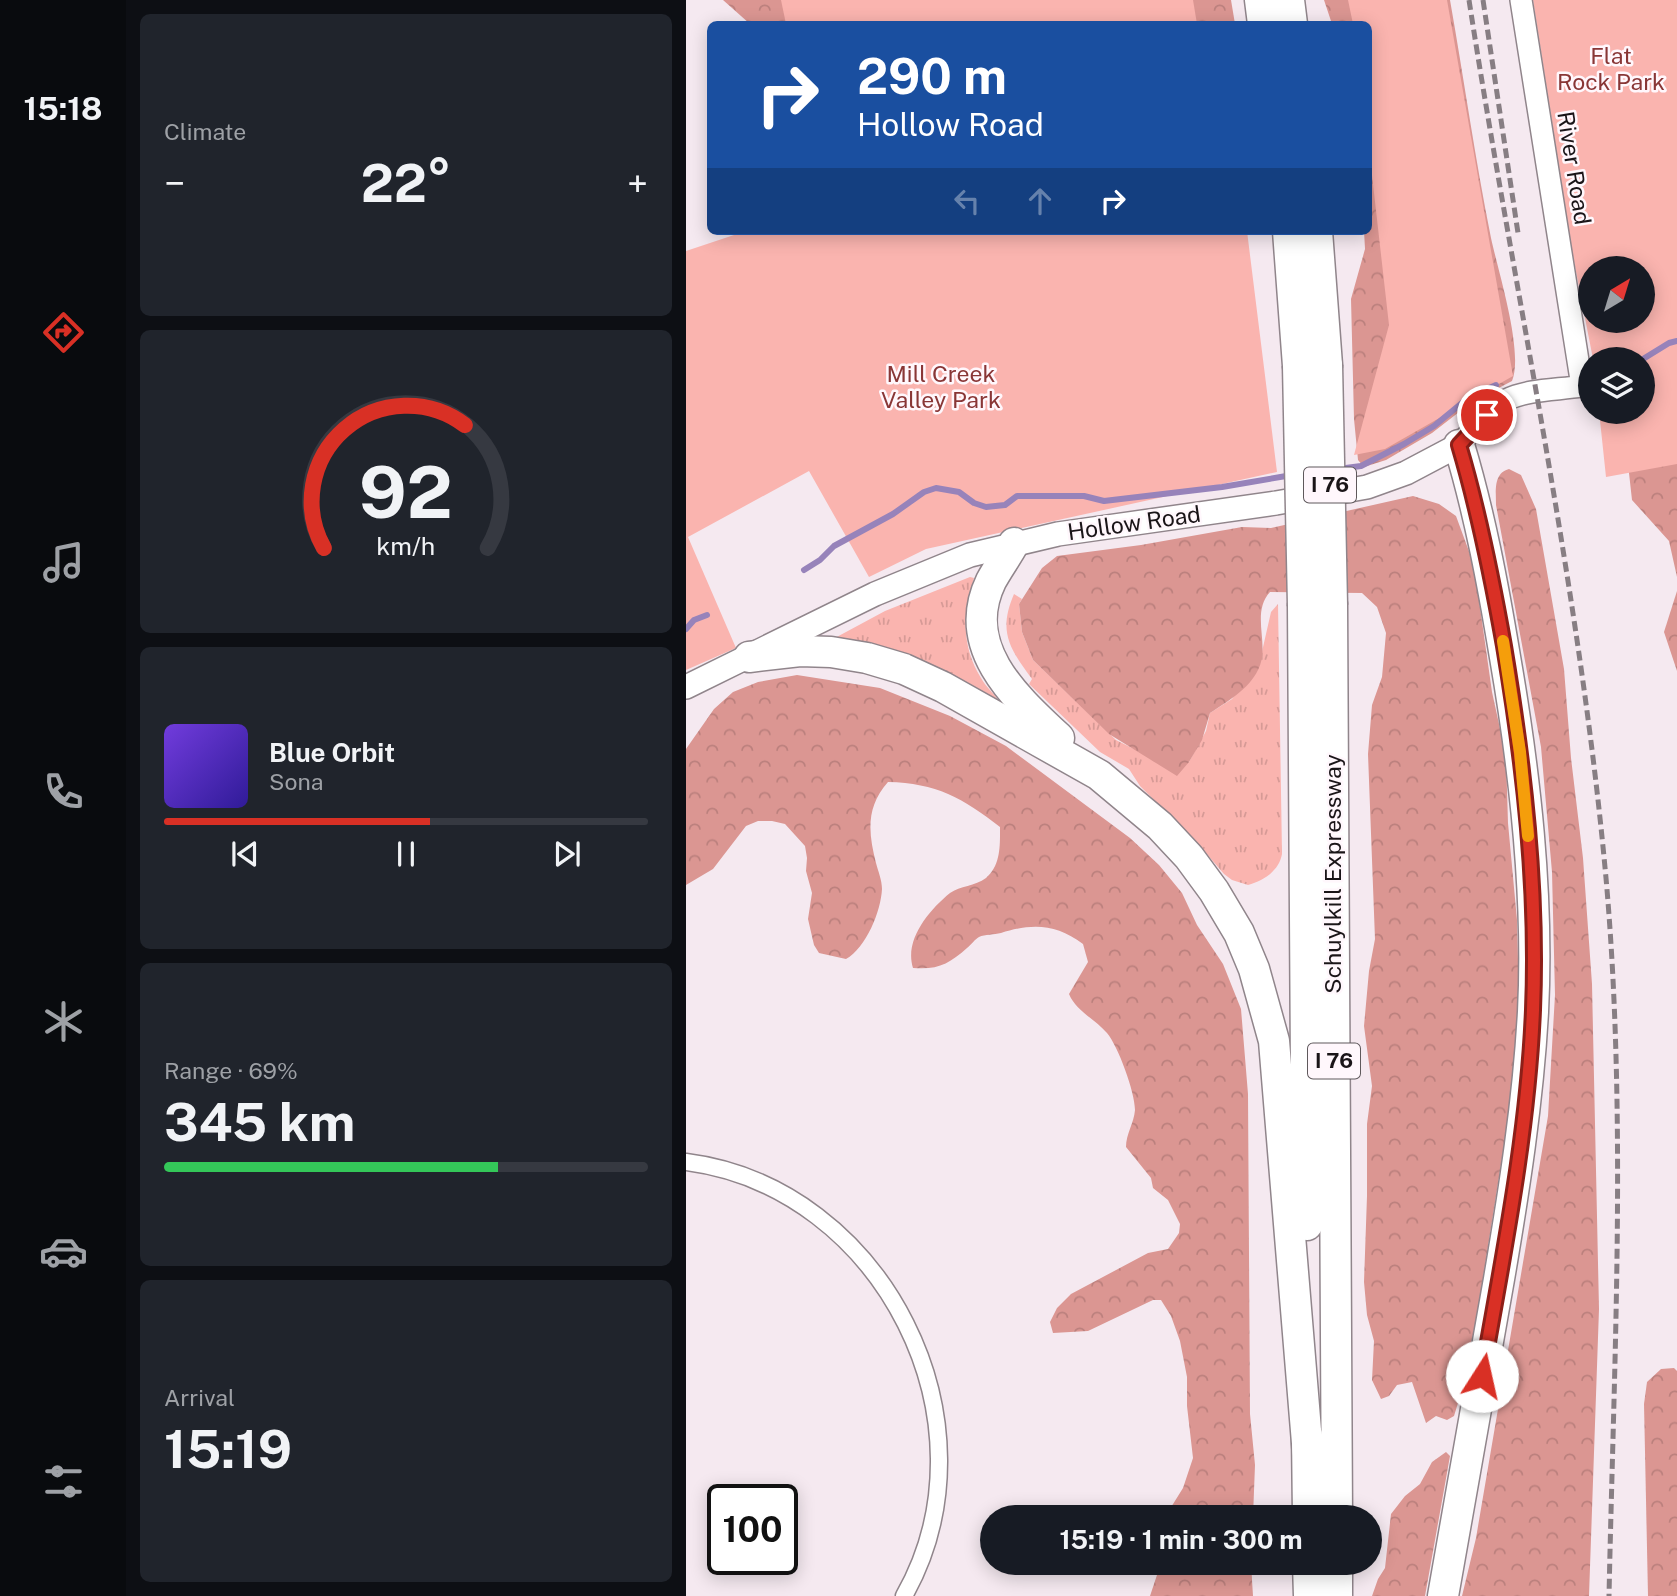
<!DOCTYPE html>
<html lang="en">
<head>
<meta charset="utf-8">
<style>
	:root { --surface:#171b24; --page:#20242c; --text:#f1f3f6; --muted:#9ea1a6; --line:#363941; --accent:#d93025 }
	body { margin:0; font-family:"Public Sans",sans-serif; background:var(--page); color:var(--text); height:100vh; display:flex; flex-direction:column; font-size:26px; white-space:nowrap }
	* { box-sizing:border-box; margin:0 }
	p { font-size:23px; color:var(--muted) }
	.icon { flex:none; width:38px; height:38px; fill:none; stroke:currentColor; stroke-width:2; stroke-linecap:round; stroke-linejoin:round }
	.map { position:relative; flex:1; overflow:hidden }
	.sheet { display:flex; flex-direction:column; gap:14px; padding:14px; background:#0d0f14; width:560px }
	.sheet>* { flex:none }
	.banner { position:absolute; left:21px; top:21px; width:665px; height:214px; border-radius:10px; box-shadow:0 4px 18px #0003; background:#1a4fa0; color:#fff; overflow:hidden }
	.needle { width:46px; rotate:38deg }
	.fabs { position:absolute; left:892px; top:256px; display:grid; gap:14px }
	.fabs a { display:grid; place-items:center; width:77px; height:77px; border-radius:50%; background:var(--surface); box-shadow:0 4px 18px #0003; font-size:35px }
	.speed { position:absolute; left:21px; top:1484px; display:flex; gap:14px; font-size:35px; font-weight:700; text-align:center }
	.speed>* { display:grid; place-content:center; width:91px; height:91px; border-radius:50%; background:var(--surface); box-shadow:0 4px 18px #0003; line-height:1 }
	.speed .limit { border:4px solid #111; border-radius:10px; background:#fff; color:#111 }
	.pin { position:absolute; display:grid; place-items:center; width:60px; height:60px; color:#fff; margin:-30px; border:4px solid #fff; border-radius:50%; box-shadow:0 2px 7px #0007 }
	.me { position:absolute; width:77px; margin:-38px; rotate:10deg; stroke-linejoin:round; filter:drop-shadow(0 0 5px #0008) }
	.turn { display:flex; align-items:center; gap:24px; height:147px; padding:0 35px; font-size:32px }
	.turn .icon { width:91px; height:91px; stroke-width:2.5 }
	.turn b { display:block; font-size:49px; line-height:60px }
	.lanes { display:flex; align-items:center; height:66px; padding:0 35px; background:#0003; justify-content:center; gap:35px; direction:ltr }
	.lanes .off { opacity:.35 }
	.big { font-size:52px; font-weight:700; line-height:1.1 }
	.sheet .widget { flex:1; display:flex; flex-direction:column; justify-content:center; gap:10px; min-width:0; padding:0 24px; border-radius:10px; background:var(--page) }
	.sheet .dial { align-items:center; gap:0 }
	.dial svg { height:182px; overflow:visible; fill:none; stroke:var(--line); stroke-width:7; stroke-linecap:round; text-anchor:middle }
	.dial text { fill:var(--text); stroke:none }
	.song { display:flex; align-items:center; gap:21px }
	.cover { width:84px; height:84px; border-radius:10px; background:linear-gradient(135deg,hsl(260 70% 55%),hsl(250 70% 35%)) }
	.played { height:7px; border-radius:4px; background:linear-gradient(90deg,var(--accent) 55%,var(--line) 55%) }
	.keys { display:flex; justify-content:space-around; direction:ltr }
	.heat { display:flex; justify-content:space-between; align-items:center; font-size:38px; direction:ltr }
	.charge { height:10px; border-radius:5px; background:linear-gradient(90deg,#34c759 69%,var(--line) 0) }
	.trip { position:absolute; left:294px; top:1505px; width:402px; height:70px; border-radius:35px; background:var(--surface); box-shadow:0 4px 18px #0003; font-weight:700; line-height:70px; text-align:center }
	main { display:flex; flex:1; min-height:0 }
	.dock { display:flex; flex-direction:column; width:126px; justify-content:space-around; align-items:center; background:#090b0e; color:var(--muted) }
	.dock .icon { width:49px; height:49px }
	.dock .on { color:var(--accent) }
	.dock b { font-size:32px; color:var(--text) }
	.map>svg:first-child { display:block }
</style>
</head>
<body>
<main>
<nav class="dock">
<b>15:18</b>
<svg class="icon on" aria-label="directions" viewBox="0 0 24 24"><path d="M12 3l9 9-9 9-9-9zM9 14v-3h6M13 9l2 2-2 2"/></svg>
<svg class="icon" aria-label="music" viewBox="0 0 24 24"><path d="M9 18V5l10-2v13"/><circle cx="6" cy="18" r="3"/><circle cx="16" cy="16" r="3"/></svg>
<svg class="icon" aria-label="phone" viewBox="0 0 24 24"><path d="M5 4h4l2 5-3 2q2 4 5 5l2-3 5 2v4C11 20 4 13 5 4z"/></svg>
<svg class="icon" aria-label="climate" viewBox="0 0 24 24"><path d="M12 3v18M4 7l16 10M4 17L20 7"/></svg>
<svg class="icon" aria-label="car" viewBox="0 0 24 24"><path d="M5 17H2v-5l4-1 3-4h7l3 4 3 1v5h-3M9 17h6M6 11h13"/><circle cx="7" cy="17" r="2"/><circle cx="17" cy="17" r="2"/></svg>
<svg class="icon" aria-label="filters" viewBox="0 0 24 24"><path d="M4 7h16M4 17h16"/><circle cx="9" cy="7" r="2"/><circle cx="15" cy="17" r="2"/></svg>
</nav>
<section class="sheet">
<div class="widget"><p>Climate</p>
<div class="heat"><a>−</a><b class="big">22°</b><a>+</a></div>
</div>
<div class="widget dial"><svg viewBox="0 0 100 80">
<path d="M14 69A42 42 0 1 1 86 69"/>
<path d="M14 69A42 42 0 0 1 76 15" stroke="#d93025"/>
<text x="50" y="56" font-size="32" font-weight="700">92</text>
<text x="50" y="72" font-size="11">km/h</text>
</svg></div>
<div class="widget">
<div class="song"><i class="cover"></i><div><b>Blue Orbit</b><p>Sona</p></div></div>
<div class="played"></div>
<div class="keys"><svg class="icon" aria-label="previous" viewBox="0 0 24 24"><path d="M18 5L8 12l10 7zM5 5v14"/></svg><svg class="icon" aria-label="pause" viewBox="0 0 24 24"><path d="M8 5v14M16 5v14"/></svg><svg class="icon" aria-label="next" viewBox="0 0 24 24"><path d="M6 5l10 7-10 7zM19 5v14"/></svg></div>
</div>
<div class="widget"><p>Range · 69%</p><b class="big">345 km</b><div class="charge"></div></div>
<div class="widget"><p>Arrival</p><b class="big">15:19</b></div>
</section>
<div class="map">
<svg width="991" height="1596" viewBox="0 0 991 1596">
	<defs>
		<pattern id="grass-tufts" width="24" height="20" patternUnits="userSpaceOnUse" patternTransform="scale(1.75)"><rect width="24" height="20" fill="#fab4af"/><path d="M3 7l-1-3M5 7V3M7 7l1-3M15 17l-1-3M17 17v-4M19 17l1-3" fill="none" stroke="#d69a96"/></pattern>
		<pattern id="forest-crowns" width="20" height="18" patternUnits="userSpaceOnUse" patternTransform="scale(1.75)"><rect width="20" height="18" fill="#db9692"/><path d="M2 6a3 3 0 1 1 6 0M12 15a3 3 0 1 1 6 0" fill="none" stroke="#bb807d"/></pattern>
	</defs>
	<rect width="100%" height="100%" fill="#f5e9f0"/>
	<g fill="url(#grass-tufts)">
		<path d="M284,577L288,578C277,614 275,645 295,678C300,688 311,695 314,704L147,639L199,611Z"/>
		<path d="M328,594L336,599L333,604L336,632L347,660L430,740L448,749L503,762L520,731L524,713L546,699L575,656L585,612L592,604L596,854C593,871 578,880 562,885L546,880L538,874L513,845L454,786L443,769L414,752L343,684L346,679C323,648 312,631 328,594Z"/>
	</g>
	<g fill="url(#forest-crowns)">
		<polygon points="37,0 545,0 549,24 64,24"/>
		<path d="M638,0H764C778,79 789,159 805,238C812,271 838,352 826,381L786,402L746,433L700,460L678,467L672,460L668,419L665,299L679,249L678,231H682V24H646Z"/>
		<polygon points="991,350 991,577 983,541 946,500 940,446"/>
		<path d="M823,469L835,475L850,509L878,669L885,758L897,858L906,984L913,1309L903,1596H776L790,1538L862,1116L869,995L866,872L855,747L810,505C810,492 807,473 823,469Z"/>
		<path d="M727,496L753,504L770,516L788,565L806,692L820,756L822,823L831,920L833,998L823,1114L791,1316L772,1403L768,1416L761,1420L750,1416L740,1423L726,1382L711,1385L703,1396L695,1399L686,1380L688,1341L681,1315L678,1282L681,1196V1124L686,1086L678,1026L683,971L689,939L682,754L686,705L696,677L700,633L691,607L676,593L584,592C564,614 585,646 572,670C563,689 541,702 524,713L516,740L503,762L491,776L423,734L347,660L336,632L333,604L356,568L371,556L455,545L556,527L585,528Z"/>
		<polygon points="991,591 991,671 978,632"/>
		<path d="M111,675L194,688L264,716L320,746L444,838L473,865L496,893L511,925L537,964L555,1009L562,1094L564,1414L569,1465L567,1517H479L497,1488L507,1458L501,1406V1377L494,1341L485,1316L475,1300H467L402,1331L367,1333L364,1322L371,1308L385,1294L462,1253L482,1249L493,1233L494,1224L482,1200L467,1188L465,1178L440,1147C440,1134 448,1123 449,1110C449,1092 432,1046 421,1033C409,1019 390,1011 383,994L402,962L397,944C370,924 347,923 315,933C308,935 299,934 293,937C289,939 285,945 281,948C263,964 252,970 227,968C218,940 243,910 264,893C274,886 289,886 300,878C315,865 314,845 314,827C277,798 250,783 202,782C180,807 182,832 190,863C192,871 196,880 196,889C195,911 180,948 160,959L133,953L128,945L122,919L126,893L120,871L121,858L119,846L99,824L86,821H72L60,826L27,869L0,885V749L28,709L47,692L72,682Z"/>
		<polygon points="988,1368 991,1371 991,1596 962,1596 958,1404 961,1382 975,1369"/>
		<polygon points="760,1452 764,1456 739,1596 686,1596 692,1579 699,1568 705,1514 719,1496 734,1484 746,1462"/>
		<polygon points="475,1563 565,1563 567,1596 464,1596"/>
	</g>
	<g fill="#fab4af" fill-rule="evenodd">
		<polygon points="95,0 507,0 511,24 100,24"/>
		<polygon points="662,0 761,0 827,376 699,449 668,455 703,325 683,149 682,24 667,24"/>
		<path d="M847,0H991V464L920,477L913,411H957V359H907L886,251ZM905,268H957V320H905Z"/>
		<polygon points="60,231 561,231 591,472 240,549 183,577 123,471 2,537 50,648 0,670 0,251"/>
	</g>
	<g fill="none" stroke-linecap="round" stroke-linejoin="round">
		<g stroke="#9783ba" stroke-width="6">
			<polyline points="957,359 983,343 991,341"/>
			<polyline points="652,469 675,466 718,444 748,426 782,398 810,385"/>
			<polyline points="118,570 134,560 148,546 207,514 238,492 250,488 273,492 288,503 300,507 319,505 331,496 398,496 418,501 536,487 606,475"/>
			<polyline points="0,629 8,620 21,615"/>
		</g>
		<defs>
			<path id="minor" d="M0,1162C197,1187 316,1423 218,1596"/>
			<path id="tertiary" d="M773,445C787,430 801,410 820,400C842,389 872,390 896,386L835,0"/>
			<polyline id="secondary" points="0,687 189,594 284,555 372,534 590,503 681,487 720,473 773,445"/>
			<g id="motorway">
				<polyline points="574,0 577,24"/>
				<polyline points="603,0 606,24"/>
				<polyline points="602,231 612,366"/>
				<polyline points="631,231 641,365"/>
				<path d="M328,543C321,556 312,568 305,581C273,647 329,697 373,738"/>
				<polyline points="646,605 651,1517"/>
				<polyline points="617,606 621,1225"/>
				<polyline points="63,657 114,651 145,652 181,658 218,669 257,687 413,775 474,826 503,857 528,891 553,933 568,969 588,1041 622,1455"/>
				<polyline points="621,1435 622,1517"/>
				<polyline points="622,1563 623,1596"/>
				<polyline points="651,1563 651,1596"/>
				<path d="M757,1596C775,1490 795,1385 813,1279C828,1191 842,1102 847,1012C853,894 839,773 819,657C807,585 794,515 773,445"/>
			</g>
		</defs>
		<use href="#minor" stroke="#90858b" stroke-width="19"/>
		<use href="#tertiary" stroke="#90858b" stroke-width="24"/>
		<use href="#secondary" stroke="#90858b" stroke-width="26"/>
		<use href="#motorway" stroke="#90858b" stroke-width="33"/>
		<use href="#minor" stroke="#fff" stroke-width="16"/>
		<use href="#tertiary" stroke="#fff" stroke-width="21"/>
		<use href="#secondary" stroke="#fff" stroke-width="23"/>
		<use href="#motorway" stroke="#fff" stroke-width="30"/>
		<g stroke="#877e83" stroke-width="5" stroke-dasharray="10 5" stroke-linecap="butt">
			<path d="M783,0C828,292 893,583 920,878C941,1116 928,1357 923,1596"/>
			<polyline points="797,0 832,233"/>
		</g>
		<defs>
			<g id="motorway-bridge">
				<polyline points="641,365 646,605"/>
				<polyline points="612,366 617,606"/>
			</g>
		</defs>
		<use href="#motorway-bridge" stroke="#90858b" stroke-width="33" stroke-linecap="butt"/>
		<use href="#motorway-bridge" stroke="#fff" stroke-width="30"/>
	</g>
	<g fill="none" stroke-linecap="round" stroke-linejoin="round">
		<defs>
			<path id="route" d="M796,1376C817,1256 842,1133 847,1010C852,888 838,766 818,646C806,578 793,512 773,445L801,415"/>
		</defs>
		<use href="#route" stroke="#8d1f18" stroke-width="18"/>
		<use href="#route" stroke="#d93025" stroke-width="12"/>
		<polyline stroke="#f59e0b" stroke-width="12" points="817,641 834,752 842,836"/>
	</g>
	<g text-anchor="middle" stroke-width="5" stroke-linejoin="round" paint-order="stroke">
		<g fill="#fff7fc" stroke="#5f595c" stroke-width="2">
			<rect x="618" y="467.5" width="52" height="35" rx="5"/>
			<rect x="622" y="1043.5" width="52" height="35" rx="5"/>
		</g>
		<g font-size="21" font-weight="bold" fill="#1a1518">
			<text x="644" y="492">I 76</text>
			<text x="648" y="1068">I 76</text>
		</g>
		<g font-size="23" fill="#893636" stroke="#fff7fc">
			<text x="925" y="64">Flat<tspan x="925" dy="26">Rock Park</tspan></text>
			<text x="255" y="382">Mill Creek<tspan x="255" dy="26">Valley Park</tspan></text>
		</g>
		<g font-size="23" fill="#1a1518" stroke="#fff7fc">
			<text transform="translate(888 168) rotate(81)" y="8">River Road</text>
			<text transform="translate(448 523) rotate(-8)" y="8">Hollow Road</text>
			<text transform="translate(647 874) rotate(-90)" y="8">Schuylkill Expressway</text>
		</g>
	</g>
</svg>
<div class="fabs">
<a><svg class="needle" viewBox="-14 -14 28 28"><path d="M0-13l5 13h-10z" fill="#e53935"/><path d="M0 13l5-13h-10z" fill="#9ea1a6"/></svg></a>
<a><svg class="icon" aria-label="layers" viewBox="0 0 24 24"><path d="M12 4l9 5-9 5-9-5zM3 14l9 5 9-5"/></svg></a>
</div>
<div class="speed"><div class="limit">100</div></div>
<div class="pin" style="left:801px;top:415px;background:#d93025"><svg class="icon" aria-label="arrive" viewBox="0 0 24 24"><path d="M6 21V4h12l-3 4 3 4H6"/></svg></div>
<svg class="me" style="left:796px;top:1376px" viewBox="-20 -20 40 40"><circle r="19" fill="#fff"/><path d="M0-13L10 11 0 6-10 11z" fill="#d93025"/></svg>
<div class="trip">15:19 · 1 min · 300 m</div>
<div class="banner">
<div class="turn"><svg class="icon" aria-label="right" viewBox="0 0 24 24"><path d="M7 20v-9h11M14 6l5 5-5 5"/></svg><div><b>290 m</b>Hollow Road</div></div>
<div class="lanes"><svg class="icon off" aria-label="left" viewBox="0 0 24 24"><path d="M17 20v-9H6M10 6l-5 5 5 5"/></svg><svg class="icon off" aria-label="ahead" viewBox="0 0 24 24"><path d="M12 20V5M6 11l6-6 6 6"/></svg><svg class="icon" aria-label="right" viewBox="0 0 24 24"><path d="M7 20v-9h11M14 6l5 5-5 5"/></svg></div>
</div>
</div>
</main>
</body>
</html>
